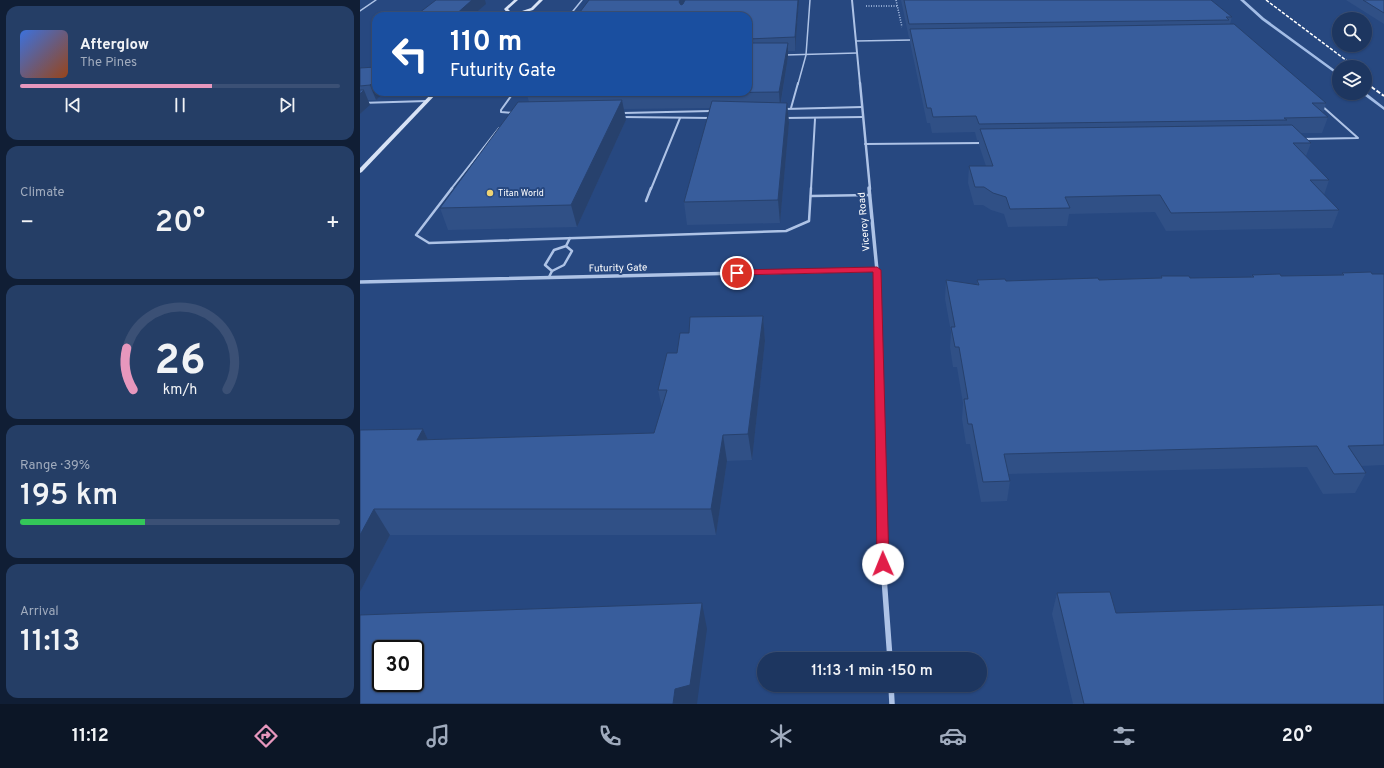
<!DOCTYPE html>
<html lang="en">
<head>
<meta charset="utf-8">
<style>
	:root { --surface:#1d3660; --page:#253e66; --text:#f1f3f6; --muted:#a0abbd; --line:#3b5075; --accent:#e797bd }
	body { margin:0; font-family:Overpass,sans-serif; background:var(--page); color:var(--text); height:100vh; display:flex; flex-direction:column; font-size:15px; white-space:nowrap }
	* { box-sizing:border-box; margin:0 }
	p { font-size:13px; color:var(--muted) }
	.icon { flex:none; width:22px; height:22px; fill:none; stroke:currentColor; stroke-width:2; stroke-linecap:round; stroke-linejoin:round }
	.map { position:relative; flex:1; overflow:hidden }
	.drawer { display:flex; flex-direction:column; gap:6px; padding:6px; background:#101e35; width:360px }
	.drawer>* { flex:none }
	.top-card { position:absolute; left:12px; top:12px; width:380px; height:84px; border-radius:12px; box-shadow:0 1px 3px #0004,0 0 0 1px var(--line); background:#1a4fa0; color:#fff; overflow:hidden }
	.fabs { position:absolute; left:972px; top:12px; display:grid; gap:8px }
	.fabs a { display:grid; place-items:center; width:40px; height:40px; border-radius:50%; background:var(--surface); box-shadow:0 1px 3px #0004,0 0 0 1px var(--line); font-size:20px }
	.speed { position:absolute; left:12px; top:640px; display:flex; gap:8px; font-size:20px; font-weight:700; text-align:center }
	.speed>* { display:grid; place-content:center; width:52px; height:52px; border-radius:50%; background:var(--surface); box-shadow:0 1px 3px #0004,0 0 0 1px var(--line); line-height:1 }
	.speed .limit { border:2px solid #111; border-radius:6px; background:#fff; color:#111 }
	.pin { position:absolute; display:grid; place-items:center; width:34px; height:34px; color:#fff; margin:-17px; border:2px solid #fff; border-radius:50%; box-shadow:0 1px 4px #0007 }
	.me { position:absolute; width:44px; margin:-22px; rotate:359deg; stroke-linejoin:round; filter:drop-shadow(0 0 3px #0008) }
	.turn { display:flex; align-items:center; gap:14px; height:84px; padding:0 12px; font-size:18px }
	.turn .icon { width:52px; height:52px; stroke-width:2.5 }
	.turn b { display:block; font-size:28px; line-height:34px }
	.big { font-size:30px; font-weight:600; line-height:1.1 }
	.drawer .tile { flex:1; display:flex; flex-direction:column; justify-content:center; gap:6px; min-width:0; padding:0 14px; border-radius:12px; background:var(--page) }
	.drawer .dial { align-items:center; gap:0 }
	.dial svg { height:104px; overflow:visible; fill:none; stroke:var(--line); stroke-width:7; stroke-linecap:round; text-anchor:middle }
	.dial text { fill:var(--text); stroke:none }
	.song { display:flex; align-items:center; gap:12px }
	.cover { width:48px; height:48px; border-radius:6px; background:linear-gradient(135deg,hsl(220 70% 55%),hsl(20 70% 35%)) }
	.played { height:4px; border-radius:2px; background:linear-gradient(90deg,var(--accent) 60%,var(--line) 60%) }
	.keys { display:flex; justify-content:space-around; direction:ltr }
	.heat { display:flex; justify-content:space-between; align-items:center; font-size:22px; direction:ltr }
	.charge { height:6px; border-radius:3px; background:linear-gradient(90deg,#34c759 39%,var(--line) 0) }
	.trip { position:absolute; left:397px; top:652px; width:230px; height:40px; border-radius:20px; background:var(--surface); box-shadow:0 1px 3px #0004,0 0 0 1px var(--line); font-weight:600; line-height:40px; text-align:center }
	.dock { display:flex; height:64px; justify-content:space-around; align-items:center; background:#0c1626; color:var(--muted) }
	.dock .icon { width:28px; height:28px }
	.dock .current { color:var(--accent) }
	.dock b { font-size:18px; color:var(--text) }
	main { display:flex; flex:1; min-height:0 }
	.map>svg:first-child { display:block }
</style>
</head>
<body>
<main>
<section class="drawer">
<div class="tile">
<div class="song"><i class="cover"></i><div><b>Afterglow</b><p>The Pines</p></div></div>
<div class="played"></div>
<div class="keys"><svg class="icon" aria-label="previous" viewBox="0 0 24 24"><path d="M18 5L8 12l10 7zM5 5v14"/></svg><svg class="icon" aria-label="pause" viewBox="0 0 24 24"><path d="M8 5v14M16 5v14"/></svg><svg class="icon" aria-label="next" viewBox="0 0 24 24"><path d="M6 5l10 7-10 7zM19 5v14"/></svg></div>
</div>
<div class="tile"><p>Climate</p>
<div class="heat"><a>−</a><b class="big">20°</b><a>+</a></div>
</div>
<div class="tile dial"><svg viewBox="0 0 100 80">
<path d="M14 69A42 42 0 1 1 86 69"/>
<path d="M14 69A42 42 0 0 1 9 37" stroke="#e797bd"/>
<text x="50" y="56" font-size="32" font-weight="700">26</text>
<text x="50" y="72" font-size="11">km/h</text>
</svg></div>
<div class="tile"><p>Range · 39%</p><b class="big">195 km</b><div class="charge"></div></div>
<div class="tile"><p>Arrival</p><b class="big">11:13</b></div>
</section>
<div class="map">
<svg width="1024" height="704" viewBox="0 0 1024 704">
	<rect width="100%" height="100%" fill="#274880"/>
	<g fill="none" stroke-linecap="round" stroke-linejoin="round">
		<g fill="#a3bde6" fill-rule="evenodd">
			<polygon points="880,0 884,0 904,18 979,73 979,76 902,20"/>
			<polygon points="1005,92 1024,107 1024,110 1001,93"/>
		</g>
		<g stroke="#aec3e6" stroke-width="1.5" stroke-dasharray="1 1.5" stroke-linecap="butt">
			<polyline points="536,0 542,27"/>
			<polyline points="506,6 537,6"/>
		</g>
		<g stroke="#aec3e6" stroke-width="1.5">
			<polyline points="0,11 16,0"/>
			<polyline points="209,16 222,0"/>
			<polyline points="496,41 552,40"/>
			<polyline points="425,55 497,53"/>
			<polyline points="438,84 446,55 450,0"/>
		</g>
		<g stroke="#aec3e6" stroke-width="2">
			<polyline points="0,103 67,101"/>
			<polyline points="431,108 438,83"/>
			<polyline points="425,109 502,107"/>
			<polyline points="153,113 141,112 141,110 154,92"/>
			<polyline points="263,113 351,111"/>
			<polyline points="263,117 351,118"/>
			<polyline points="425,118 503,117"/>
			<polyline points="942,139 998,138 962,106"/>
			<polyline points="505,144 622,143"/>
			<polyline points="91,189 139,128"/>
			<polyline points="291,189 320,118"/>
			<polyline points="451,189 455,119"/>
		</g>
		<g stroke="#aec3e6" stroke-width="2.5">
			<polyline points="92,188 56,235 69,243 426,231 449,221 451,188"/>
			<polyline points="451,196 510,195"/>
			<polyline points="286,201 291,188"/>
			<polyline points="192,271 185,265 194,250 206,246 210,238"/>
			<polyline points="189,277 192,271 204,265 212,251 206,246"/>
		</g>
		<polyline stroke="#aec3e6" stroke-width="2" points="492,0 500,84"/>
		<polyline stroke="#aec3e6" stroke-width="2.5" points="500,83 510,189"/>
		<g stroke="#aec3e6" stroke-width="3.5">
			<polyline points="509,188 519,291 519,323"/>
			<polyline points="0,282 517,270"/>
		</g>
		<polyline stroke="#aec3e6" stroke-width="4.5" points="519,322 522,491"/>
		<g stroke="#aec3e6" stroke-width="5.5">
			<polyline points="522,490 523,564 530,659"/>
			<polyline points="531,685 532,704"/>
		</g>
		<g fill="#d7e2f5" fill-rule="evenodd">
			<polygon points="154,0 158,0 148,9 153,14 171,8 179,0 183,0 173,10 153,16 147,16 149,15 144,9"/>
			<polygon points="73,92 78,92 2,172 0,173 0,168"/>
		</g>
		<g stroke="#fff" stroke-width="1.5" stroke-dasharray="3.5 1.5" stroke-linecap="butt">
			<polyline points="906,0 995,67"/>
			<polyline points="1005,82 1007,84"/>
		</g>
		<polyline stroke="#fff" stroke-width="2" stroke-dasharray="4.5 2" stroke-linecap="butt" points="1006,83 1024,96"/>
	</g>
	<g fill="#305086">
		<polygon points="439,0 435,51 428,51 428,57 421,103 427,103 429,123 420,223 327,225 324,202 350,108 264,109 266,120 217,227 88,230 80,208 169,102 167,95 388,92 388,16"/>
		<polygon points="541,0 851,0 872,17 870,24 966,103 963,113 968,117 962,133 940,133 951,143 946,156 969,180 964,195 979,210 972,228 806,231 795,212 709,214 707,226 648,227 644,214 631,210 623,205 614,205 608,183 609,166 626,166 619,145 619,140 617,140 615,132 572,133 570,123 567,123 550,42 550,38 549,38"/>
		<polygon points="986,0 1024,0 1024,24"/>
		<polygon points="0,68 16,92 25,92 16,100 8,100 10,105 0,114"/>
		<polygon points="982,273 1012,274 1024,274 1024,465 1001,466 1006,473 995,493 963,494 947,467 648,474 650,481 647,501 621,502 610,444 606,444 602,419 603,403 597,367 593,367 590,347 591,332 585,299 586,280 617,285 617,280 646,281 739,280 800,278 801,276 830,278 891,277 892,275 921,276 982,275"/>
		<polygon points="403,316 405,341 392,460 367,461 356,535 30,535 0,592 0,430 63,429 68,440 294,433 302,408 298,390 317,353 329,333"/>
		<polygon points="697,593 756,613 1024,704 713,704 692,614"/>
	</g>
	<g fill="#27416d">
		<polygon points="112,0 125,0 126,4 112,16 94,16"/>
		<polygon points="320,0 328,0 321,15 319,2"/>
		<polygon points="438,0 439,0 435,51 435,37"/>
		<polygon points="428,43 428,57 420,107 419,92"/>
		<polygon points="16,80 16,92 25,92 16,100 10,85"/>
		<polygon points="4,90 10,105 0,114 0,94"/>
		<polygon points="262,100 266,120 217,227 211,205"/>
		<polygon points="427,103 429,123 420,223 418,200"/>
		<polygon points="403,316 405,341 392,460 388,434"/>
		<polygon points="63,429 75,455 57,440"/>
		<polygon points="363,435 367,461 356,535 351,509"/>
		<polygon points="14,509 30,535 0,592 0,535"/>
		<polygon points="342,603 347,629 337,704 313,704 315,689"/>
	</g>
	<g fill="#385d9c" stroke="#27416d" fill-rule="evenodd">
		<polygon points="76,0 112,0 94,16 55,16"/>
		<polygon points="229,0 320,0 319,2 321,5 323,4 325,0 438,0 435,37 388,39 388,16 217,16"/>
		<polygon points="544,0 851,0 872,17 866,17 869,20 549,24"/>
		<polygon points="1003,0 1024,0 1024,13"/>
		<polygon points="874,24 966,103 952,103 968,117 924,118 927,120 619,124 616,116 573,117 571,108 567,108 550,29"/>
		<polygon points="388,43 428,43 419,92 167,95 169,92 388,92"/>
		<polygon points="16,67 16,80 10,85 0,86 0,68"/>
		<polygon points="0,90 4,90 0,94"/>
		<polygon points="262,100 211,205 80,208 158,102"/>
		<polygon points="352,101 427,103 418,200 324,202"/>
		<polygon points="932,125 951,143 933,143 969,180 950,180 979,210 811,213 800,195 705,197 710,208 650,209 646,197 633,193 624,187 615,187 609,166 633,166 620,129"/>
		<polygon points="1011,272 1012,274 1024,274 1024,445 988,446 1006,473 974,474 957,446 644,454 650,481 623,482 612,424 608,424 604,399 608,399 599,347 595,347 591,327 595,327 586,280 619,285 617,280 645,279 646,281 738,278 739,280 802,278 801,276 829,276 830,278 894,277 892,275 920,274 921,276 984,275 982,273"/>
		<polygon points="403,316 388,434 363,435 351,509 14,509 0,535 0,430 63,429 57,440 294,433 307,390 298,390 307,353 317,353 320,333 329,333 330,317"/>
		<polygon points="750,592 756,613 1024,605 1024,704 724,704 697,593"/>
		<path d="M342,603L330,685L315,689L313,704H0V615ZM21,649H55V683H21Z"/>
	</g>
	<polygon fill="#e11d48" stroke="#92132f" points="517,267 521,270 529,564 528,568 523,569 519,568 517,564 513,272 377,275 373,273 377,270"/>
	<circle fill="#eed374" stroke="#274880" stroke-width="1.5" cx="130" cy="193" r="4"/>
	<g text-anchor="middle" stroke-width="4" stroke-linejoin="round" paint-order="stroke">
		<g font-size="9" fill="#fff" stroke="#274880" text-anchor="start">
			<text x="138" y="196">Titan World</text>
		</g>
		<g font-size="10" fill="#fff" stroke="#274880">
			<text transform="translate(503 222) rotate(-95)" y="4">Viceroy Road</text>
			<text transform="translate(258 267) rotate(-1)" y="4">Futurity Gate</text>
		</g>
	</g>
</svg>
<div class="fabs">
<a><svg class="icon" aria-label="search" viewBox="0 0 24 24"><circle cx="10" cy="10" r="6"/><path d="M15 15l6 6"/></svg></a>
<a><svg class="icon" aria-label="layers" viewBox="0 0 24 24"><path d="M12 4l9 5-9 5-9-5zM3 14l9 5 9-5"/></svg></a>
</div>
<div class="speed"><div class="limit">30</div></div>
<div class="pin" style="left:377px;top:273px;background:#d93025"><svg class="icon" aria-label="arrive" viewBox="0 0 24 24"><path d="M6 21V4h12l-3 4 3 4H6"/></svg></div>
<svg class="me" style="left:523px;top:564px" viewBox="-20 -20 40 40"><circle r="19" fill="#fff"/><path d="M0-13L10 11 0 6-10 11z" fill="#e11d48"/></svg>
<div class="trip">11:13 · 1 min · 150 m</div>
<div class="top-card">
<div class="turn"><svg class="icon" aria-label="left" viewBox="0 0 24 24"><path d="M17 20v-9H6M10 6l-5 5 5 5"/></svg><div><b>110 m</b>Futurity Gate</div></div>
</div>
</div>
</main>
<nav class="dock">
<b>11:12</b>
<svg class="icon current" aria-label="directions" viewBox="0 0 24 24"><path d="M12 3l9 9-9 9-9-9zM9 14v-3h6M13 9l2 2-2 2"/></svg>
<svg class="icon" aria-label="music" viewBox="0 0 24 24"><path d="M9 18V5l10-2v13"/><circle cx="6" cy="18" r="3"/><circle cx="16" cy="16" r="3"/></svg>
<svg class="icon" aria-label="phone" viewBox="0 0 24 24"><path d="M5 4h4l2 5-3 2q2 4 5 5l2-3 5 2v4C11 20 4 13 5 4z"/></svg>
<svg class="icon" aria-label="climate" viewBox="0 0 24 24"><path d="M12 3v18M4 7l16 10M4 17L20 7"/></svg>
<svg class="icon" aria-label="car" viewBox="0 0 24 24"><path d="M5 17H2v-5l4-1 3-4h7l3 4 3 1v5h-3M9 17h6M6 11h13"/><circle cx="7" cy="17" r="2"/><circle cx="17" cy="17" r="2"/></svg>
<svg class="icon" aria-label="filters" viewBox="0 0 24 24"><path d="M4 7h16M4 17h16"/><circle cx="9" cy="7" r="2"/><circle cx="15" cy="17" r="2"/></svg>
<b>20°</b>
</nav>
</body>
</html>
